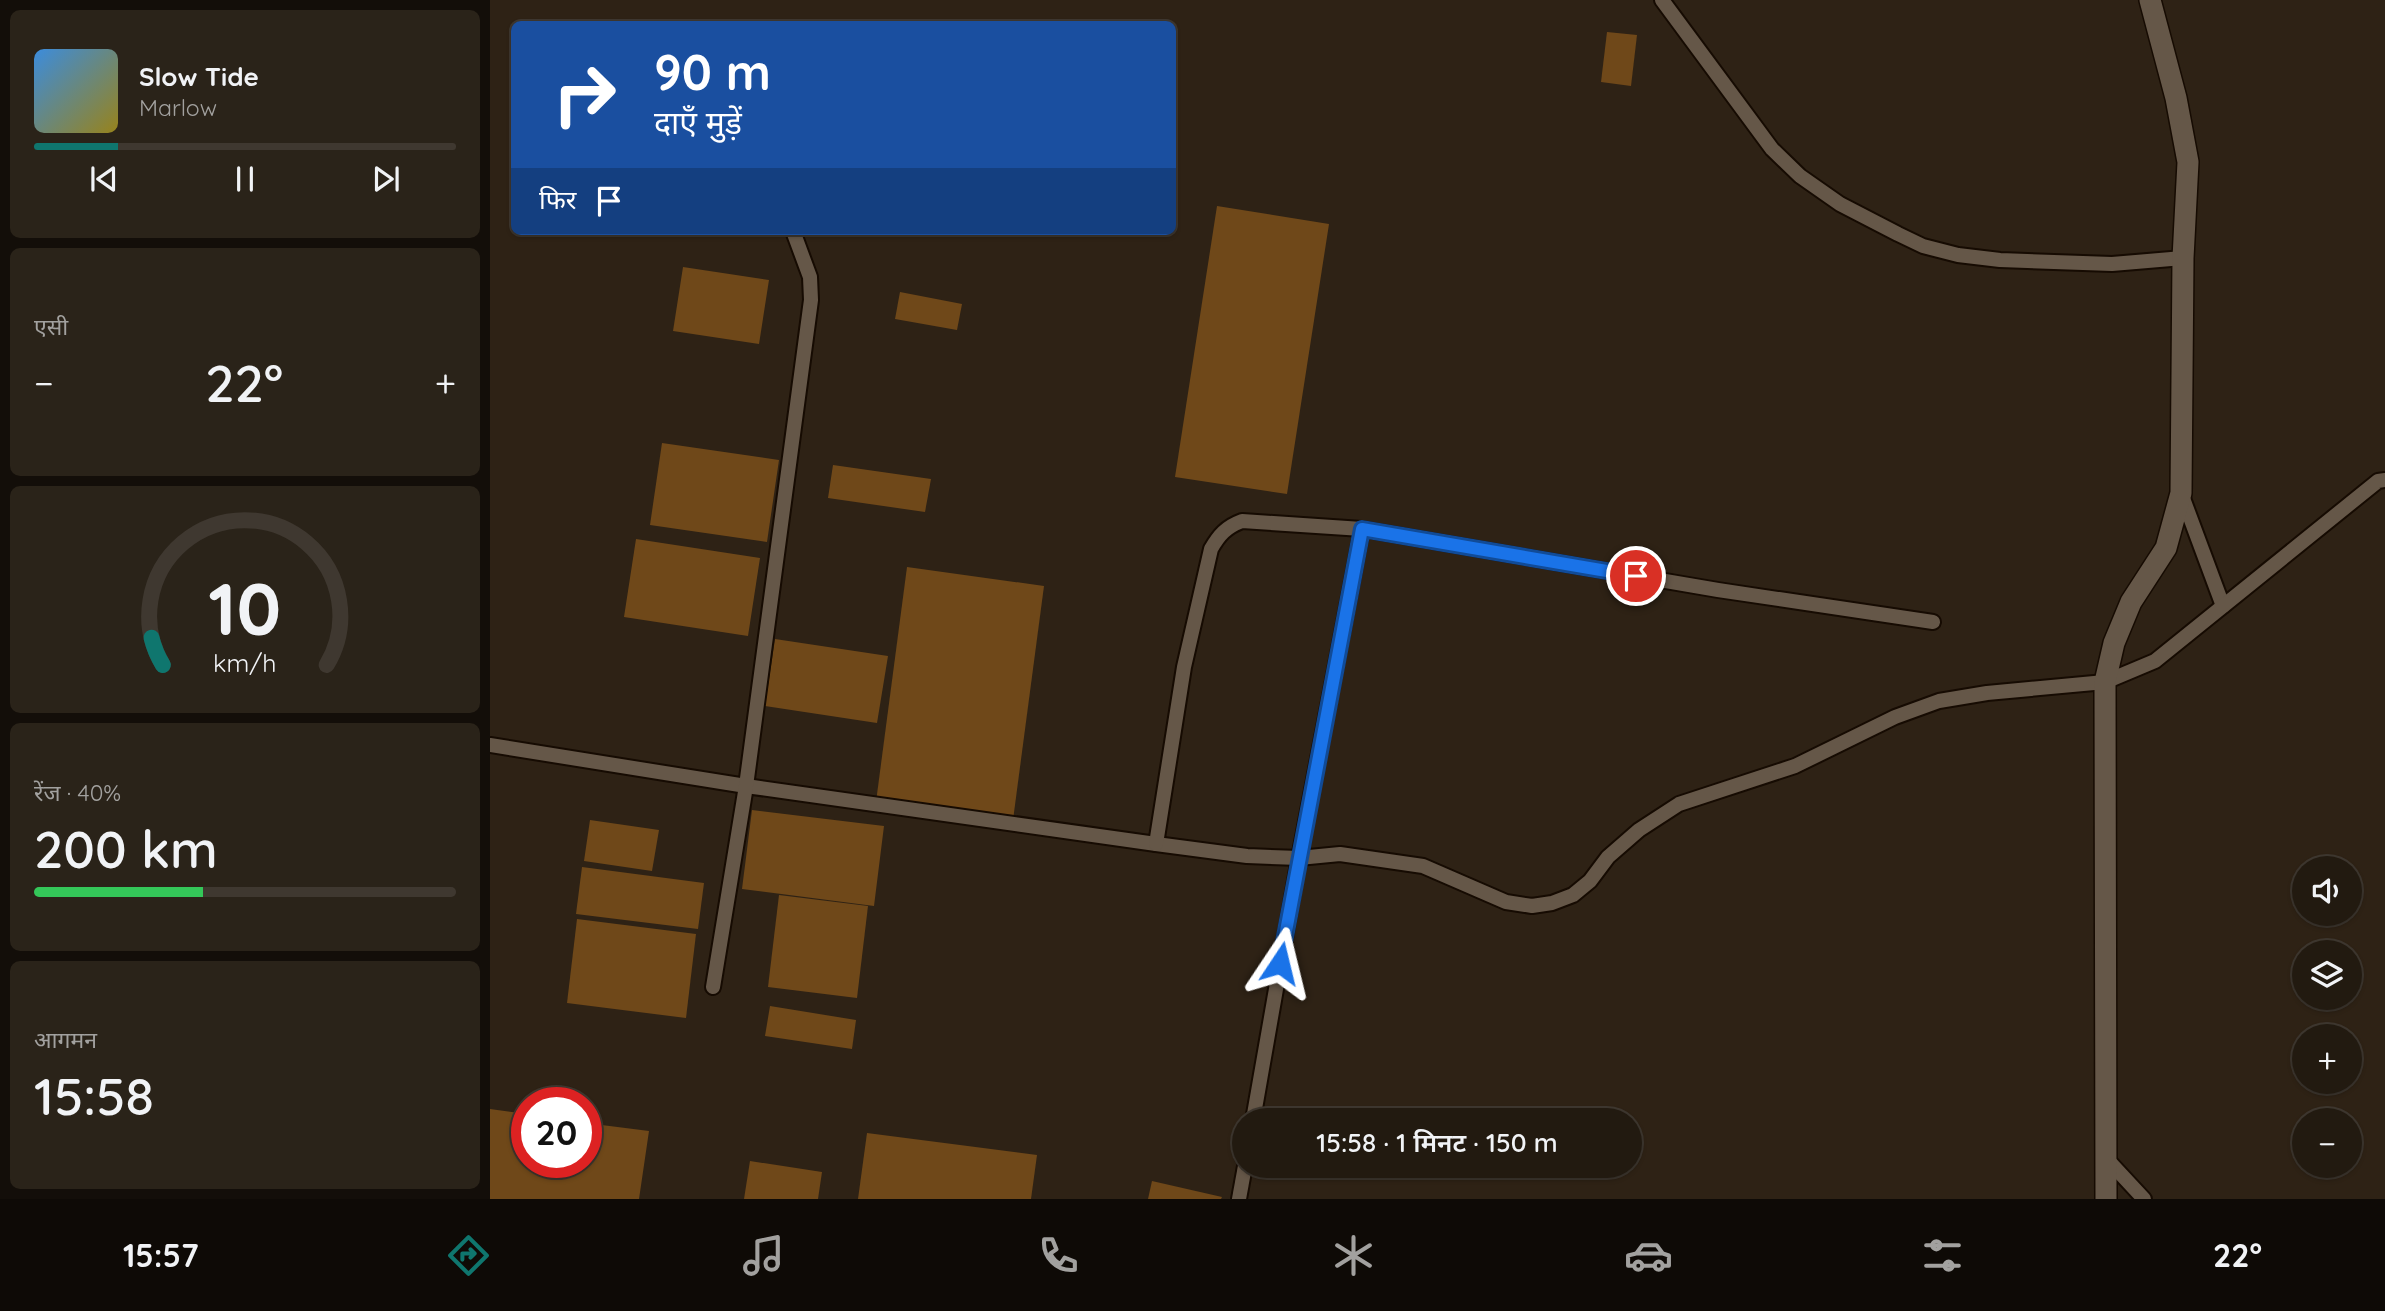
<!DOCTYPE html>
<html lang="hi">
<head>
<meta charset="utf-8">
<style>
	:root { --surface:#221a10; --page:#2a2319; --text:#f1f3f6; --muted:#a2a19f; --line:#3f3830; --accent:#0f766e }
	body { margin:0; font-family:Quicksand,"Noto Sans Devanagari",sans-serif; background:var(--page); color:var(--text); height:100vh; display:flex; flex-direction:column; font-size:26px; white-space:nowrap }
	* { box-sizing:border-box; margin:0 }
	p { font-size:23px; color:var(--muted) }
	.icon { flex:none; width:38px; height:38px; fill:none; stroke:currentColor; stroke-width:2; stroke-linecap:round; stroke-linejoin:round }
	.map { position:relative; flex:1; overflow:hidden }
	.panel { display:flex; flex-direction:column; gap:10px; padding:10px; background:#130e09; width:490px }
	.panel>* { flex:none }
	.hud { position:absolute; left:21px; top:21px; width:665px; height:214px; border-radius:10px; box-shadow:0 2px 5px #0004,0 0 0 2px var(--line); background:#1a4fa0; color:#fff; overflow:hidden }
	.tools { position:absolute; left:1802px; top:856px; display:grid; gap:14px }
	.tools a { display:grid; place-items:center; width:70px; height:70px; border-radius:50%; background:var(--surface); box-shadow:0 2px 5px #0004,0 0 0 2px var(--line); font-size:35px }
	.speed { position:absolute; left:21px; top:1087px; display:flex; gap:14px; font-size:35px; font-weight:700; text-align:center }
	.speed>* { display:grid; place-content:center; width:91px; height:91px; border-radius:50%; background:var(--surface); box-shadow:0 2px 5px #0004,0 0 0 2px var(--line); line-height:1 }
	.speed .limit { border:10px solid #d22; background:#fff; color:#111 }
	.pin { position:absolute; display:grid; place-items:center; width:60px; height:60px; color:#fff; margin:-30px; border:4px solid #fff; border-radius:50%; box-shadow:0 2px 7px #0007 }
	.me { position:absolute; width:77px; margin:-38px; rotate:10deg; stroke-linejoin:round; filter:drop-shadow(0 0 5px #0008) }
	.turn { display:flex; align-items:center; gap:24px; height:147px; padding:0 28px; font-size:32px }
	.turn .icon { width:91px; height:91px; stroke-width:2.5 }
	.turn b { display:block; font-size:49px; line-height:60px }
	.then { display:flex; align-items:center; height:66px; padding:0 28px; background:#0003; gap:14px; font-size:26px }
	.big { font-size:52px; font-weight:600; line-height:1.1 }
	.panel .widget { flex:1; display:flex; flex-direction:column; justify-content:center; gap:10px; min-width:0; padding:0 24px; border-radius:10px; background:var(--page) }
	.panel .dial { align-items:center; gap:0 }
	.dial svg { height:182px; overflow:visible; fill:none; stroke:var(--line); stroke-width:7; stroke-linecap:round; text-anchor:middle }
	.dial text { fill:var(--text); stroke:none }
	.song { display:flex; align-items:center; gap:21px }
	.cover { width:84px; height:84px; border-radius:10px; background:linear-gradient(135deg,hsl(210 70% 55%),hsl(50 70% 35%)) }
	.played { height:7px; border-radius:4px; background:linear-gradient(90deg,var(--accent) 20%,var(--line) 20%) }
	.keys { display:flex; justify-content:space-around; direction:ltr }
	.heat { display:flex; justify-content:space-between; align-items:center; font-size:38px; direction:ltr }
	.charge { height:10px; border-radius:5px; background:linear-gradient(90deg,#34c759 40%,var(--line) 0) }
	.trip { position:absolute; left:742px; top:1108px; width:410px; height:70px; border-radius:35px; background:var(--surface); box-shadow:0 2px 5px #0004,0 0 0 2px var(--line); font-weight:600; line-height:70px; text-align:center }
	.menu { display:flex; height:112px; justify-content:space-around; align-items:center; background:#0e0a06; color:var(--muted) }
	.menu .icon { width:49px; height:49px }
	.menu .active { color:var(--accent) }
	.menu b { font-size:32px; color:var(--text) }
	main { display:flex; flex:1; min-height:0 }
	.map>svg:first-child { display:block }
</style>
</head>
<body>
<main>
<section class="panel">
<div class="widget">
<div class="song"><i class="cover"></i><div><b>Slow Tide</b><p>Marlow</p></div></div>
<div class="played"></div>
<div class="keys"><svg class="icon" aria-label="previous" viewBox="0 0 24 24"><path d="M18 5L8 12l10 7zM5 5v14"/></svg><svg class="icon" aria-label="pause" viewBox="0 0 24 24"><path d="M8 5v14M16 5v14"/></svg><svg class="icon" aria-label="next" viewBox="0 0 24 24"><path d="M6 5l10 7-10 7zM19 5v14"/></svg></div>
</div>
<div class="widget"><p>एसी</p>
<div class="heat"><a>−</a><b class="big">22°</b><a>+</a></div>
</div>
<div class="widget dial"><svg viewBox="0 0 100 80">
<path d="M14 69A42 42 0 1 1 86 69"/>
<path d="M14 69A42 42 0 0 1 9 57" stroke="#0f766e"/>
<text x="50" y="56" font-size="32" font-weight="700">10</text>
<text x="50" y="72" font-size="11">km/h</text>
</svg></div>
<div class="widget"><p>रेंज · 40%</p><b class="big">200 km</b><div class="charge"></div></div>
<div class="widget"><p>आगमन</p><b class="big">15:58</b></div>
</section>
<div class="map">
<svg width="1895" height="1199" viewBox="0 0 1895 1199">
	<rect width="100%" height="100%" fill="#2e2215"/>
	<g fill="#6f4819">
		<polygon points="1117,32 1147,35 1141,86 1111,82"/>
		<polygon points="727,206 839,224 797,494 685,477"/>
		<polygon points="193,267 279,280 269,344 183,331"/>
		<polygon points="410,292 472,304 467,330 405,319"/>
		<polygon points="172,443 289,460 277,542 160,525"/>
		<polygon points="343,465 441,479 435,512 338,498"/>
		<polygon points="146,539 270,558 258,636 134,617"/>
		<polygon points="417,567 554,586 523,820 386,802"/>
		<polygon points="285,639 398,656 387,723 275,706"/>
		<polygon points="262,810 394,826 384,906 252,889"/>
		<polygon points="100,820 169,830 162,871 94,861"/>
		<polygon points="92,867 214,883 208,929 86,914"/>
		<polygon points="289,895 378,906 367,998 278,987"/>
		<polygon points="87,919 206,934 196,1018 77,1003"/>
		<polygon points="280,1006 366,1020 362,1049 275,1036"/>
		<polygon points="0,1109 37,1114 37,1162 96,1162 96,1123 159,1131 149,1199 0,1199"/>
		<polygon points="377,1133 547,1155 541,1199 368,1199"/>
		<polygon points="260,1161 332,1172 328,1199 254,1199"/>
		<polygon points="855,1166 890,1166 888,1176 855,1169"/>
		<polygon points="662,1181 732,1197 731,1199 658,1199"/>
	</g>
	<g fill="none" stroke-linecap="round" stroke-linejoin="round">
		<defs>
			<g id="lane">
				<polyline points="1172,0 1282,149 1310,176 1350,204 1408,234 1433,246 1468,255 1510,260 1622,264 1693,258"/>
				<polyline points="1691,493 1733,606"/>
				<polyline points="0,745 256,786 666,844 757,856 809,858 850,854 933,866 1016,902 1042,906 1062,903 1083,895 1100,881 1118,857 1149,830 1189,804 1305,766 1405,717 1449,701 1497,693 1615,682 1665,661 1888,481 1895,480"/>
				<path d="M666,844L694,667L721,549C729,535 736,527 752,521L872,529L1228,590L1443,622"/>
				<polyline points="223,987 256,786 321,300 320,277 303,231"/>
				<polyline points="763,1120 809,858 872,529"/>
				<polyline points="1615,1157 1654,1199"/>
				<polyline points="749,1199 755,1166"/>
			</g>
			<polyline id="street" points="1616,1199 1615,682 1624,643 1641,602 1676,548 1691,493 1693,258 1698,162 1686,98 1660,0"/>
		</defs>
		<use href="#lane" stroke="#160b02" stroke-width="18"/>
		<use href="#street" stroke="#160b02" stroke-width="24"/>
		<use href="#lane" stroke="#655748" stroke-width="14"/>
		<use href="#street" stroke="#655748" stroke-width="21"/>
	</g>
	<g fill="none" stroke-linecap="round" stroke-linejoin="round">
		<defs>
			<polyline id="route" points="790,963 872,529 1146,576"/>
		</defs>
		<use href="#route" stroke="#114b97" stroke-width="18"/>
		<use href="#route" stroke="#1a73e8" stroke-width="12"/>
	</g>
</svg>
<div class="tools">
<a><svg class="icon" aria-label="sound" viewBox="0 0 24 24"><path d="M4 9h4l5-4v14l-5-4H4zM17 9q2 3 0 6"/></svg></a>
<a><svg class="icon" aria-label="layers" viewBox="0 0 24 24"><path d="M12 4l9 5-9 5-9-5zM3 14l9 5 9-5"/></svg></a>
<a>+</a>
<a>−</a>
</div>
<div class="speed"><div class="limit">20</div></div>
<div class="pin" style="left:1146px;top:576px;background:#d93025"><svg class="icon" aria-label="arrive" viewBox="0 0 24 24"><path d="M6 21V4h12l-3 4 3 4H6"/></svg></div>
<svg class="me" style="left:790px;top:963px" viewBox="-20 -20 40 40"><path d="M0-17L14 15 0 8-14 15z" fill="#1a73e8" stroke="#fff" stroke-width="4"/></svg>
<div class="trip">15:58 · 1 मिनट · 150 m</div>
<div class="hud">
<div class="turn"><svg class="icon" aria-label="right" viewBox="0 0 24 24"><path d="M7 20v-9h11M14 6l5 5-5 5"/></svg><div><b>90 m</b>दाएँ मुड़ें</div></div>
<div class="then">फिर<svg class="icon" aria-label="arrive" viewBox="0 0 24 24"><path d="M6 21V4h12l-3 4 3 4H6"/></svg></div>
</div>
</div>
</main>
<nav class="menu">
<b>15:57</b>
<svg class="icon active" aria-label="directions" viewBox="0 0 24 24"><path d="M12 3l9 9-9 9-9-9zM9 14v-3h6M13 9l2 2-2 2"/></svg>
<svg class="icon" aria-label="music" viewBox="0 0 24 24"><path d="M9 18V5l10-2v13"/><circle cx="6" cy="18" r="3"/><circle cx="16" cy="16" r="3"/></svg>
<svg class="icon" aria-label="phone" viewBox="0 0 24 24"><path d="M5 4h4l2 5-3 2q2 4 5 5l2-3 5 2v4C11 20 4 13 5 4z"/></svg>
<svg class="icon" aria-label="climate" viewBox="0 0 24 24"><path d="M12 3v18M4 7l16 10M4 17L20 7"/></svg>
<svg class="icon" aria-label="car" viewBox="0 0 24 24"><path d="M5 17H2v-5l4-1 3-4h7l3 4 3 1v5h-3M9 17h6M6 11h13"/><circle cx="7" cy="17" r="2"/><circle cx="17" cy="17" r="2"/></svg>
<svg class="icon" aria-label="filters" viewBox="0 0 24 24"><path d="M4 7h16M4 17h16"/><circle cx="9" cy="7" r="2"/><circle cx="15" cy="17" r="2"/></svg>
<b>22°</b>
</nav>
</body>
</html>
